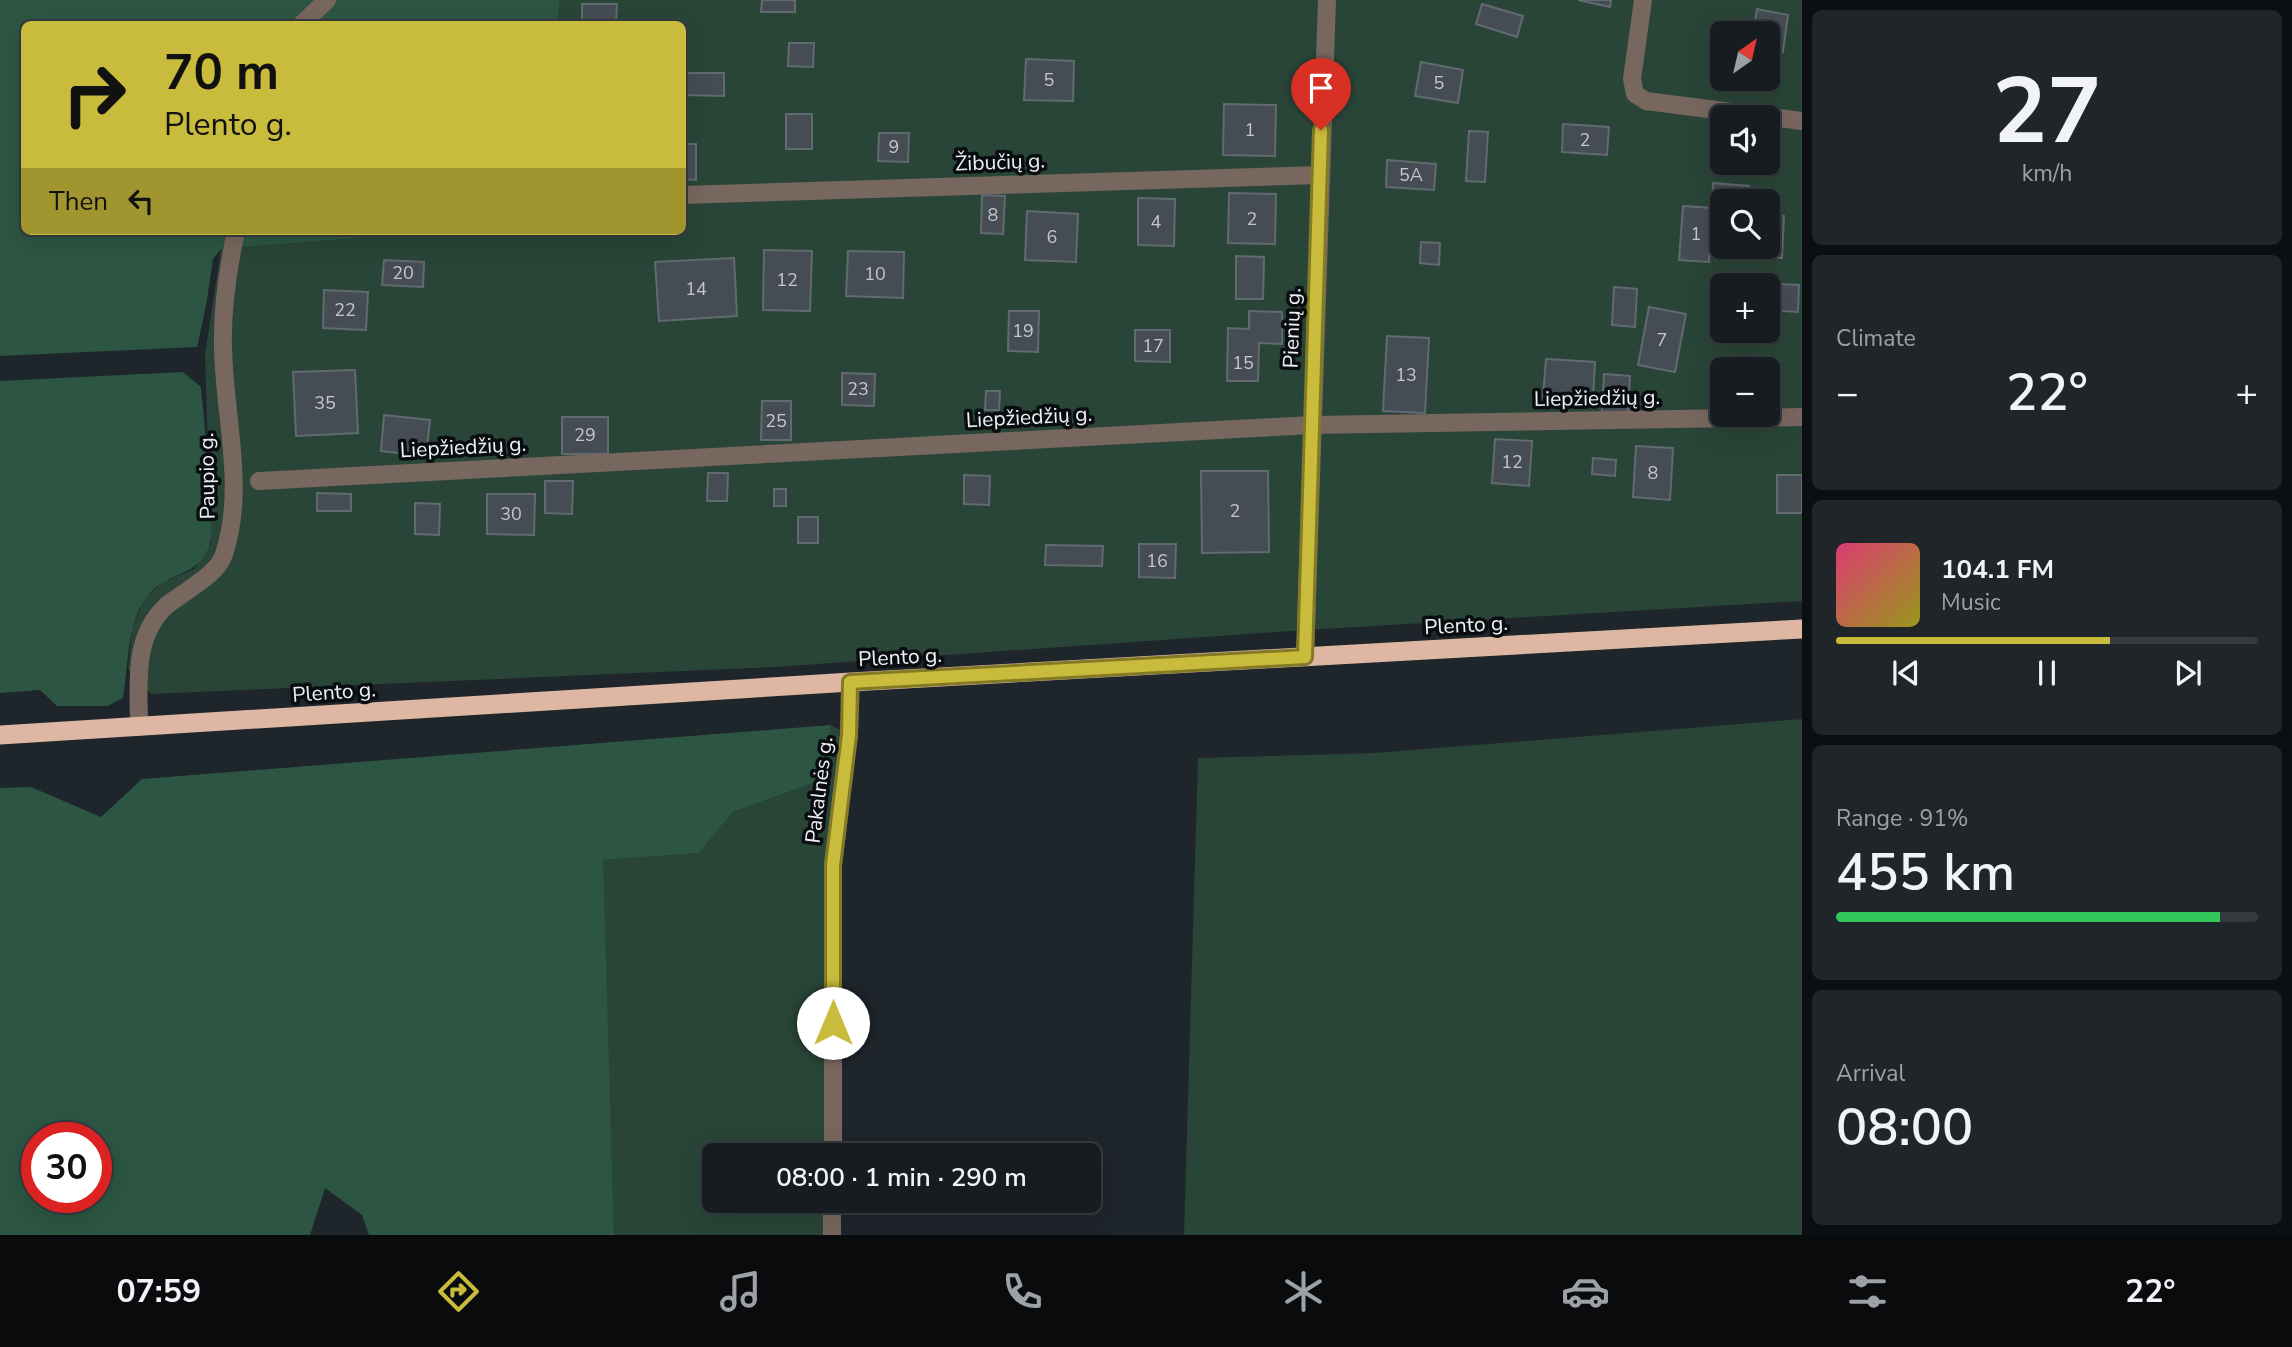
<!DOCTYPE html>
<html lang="en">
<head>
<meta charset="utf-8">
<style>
	:root { --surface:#161c20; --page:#1f2529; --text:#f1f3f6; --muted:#9ea1a5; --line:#353a3e; --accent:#c9bb3b }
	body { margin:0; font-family:"Nunito Sans",sans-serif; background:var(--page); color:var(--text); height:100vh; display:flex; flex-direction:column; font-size:26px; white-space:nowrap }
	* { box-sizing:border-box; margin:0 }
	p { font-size:23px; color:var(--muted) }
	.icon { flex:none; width:38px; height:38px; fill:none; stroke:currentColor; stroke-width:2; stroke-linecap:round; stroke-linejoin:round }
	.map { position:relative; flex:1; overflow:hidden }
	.panel { display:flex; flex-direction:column; gap:10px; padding:10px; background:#0c0f12; width:490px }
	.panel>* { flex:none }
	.banner { position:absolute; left:21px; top:21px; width:665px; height:214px; border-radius:10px; box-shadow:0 7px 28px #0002,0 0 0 2px var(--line); background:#c9bb3b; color:#111; overflow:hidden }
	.needle { width:46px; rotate:34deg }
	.buttons { position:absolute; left:1710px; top:21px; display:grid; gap:14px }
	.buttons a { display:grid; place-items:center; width:70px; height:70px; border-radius:10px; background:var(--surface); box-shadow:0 7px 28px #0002,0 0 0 2px var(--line); font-size:35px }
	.speed { position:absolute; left:21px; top:1122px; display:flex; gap:14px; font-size:35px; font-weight:700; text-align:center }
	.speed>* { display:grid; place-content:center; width:91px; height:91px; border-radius:50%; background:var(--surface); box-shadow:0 7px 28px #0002,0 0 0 2px var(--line); line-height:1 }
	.speed .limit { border:10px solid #d22; background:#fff; color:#111 }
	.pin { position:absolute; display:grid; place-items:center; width:60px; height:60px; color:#fff; margin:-72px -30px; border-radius:50% 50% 50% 0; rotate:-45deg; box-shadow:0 0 7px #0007 }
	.pin .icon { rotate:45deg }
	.me { position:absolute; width:77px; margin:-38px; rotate:0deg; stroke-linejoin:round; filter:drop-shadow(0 0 5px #0008) }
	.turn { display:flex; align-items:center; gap:24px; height:147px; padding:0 28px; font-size:32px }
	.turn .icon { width:91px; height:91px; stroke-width:2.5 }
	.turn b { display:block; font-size:49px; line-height:60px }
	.then { display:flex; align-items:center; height:66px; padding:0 28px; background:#0003; gap:14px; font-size:26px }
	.big { font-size:52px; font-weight:600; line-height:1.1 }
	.panel .card { flex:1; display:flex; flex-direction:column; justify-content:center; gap:10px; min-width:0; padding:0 24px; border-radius:10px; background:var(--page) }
	.panel .dial { align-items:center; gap:0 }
	.dial b { font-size:91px; line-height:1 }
	.song { display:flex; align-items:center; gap:21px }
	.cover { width:84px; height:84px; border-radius:10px; background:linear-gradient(135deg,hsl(340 70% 55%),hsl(60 70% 35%)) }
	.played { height:7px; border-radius:4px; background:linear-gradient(90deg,var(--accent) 65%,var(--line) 65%) }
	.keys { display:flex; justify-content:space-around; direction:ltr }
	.heat { display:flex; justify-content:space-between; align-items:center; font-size:38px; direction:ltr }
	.charge { height:10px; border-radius:5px; background:linear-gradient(90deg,#34c759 91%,var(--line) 0) }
	.trip { position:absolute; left:702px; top:1143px; width:399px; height:70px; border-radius:10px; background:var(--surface); box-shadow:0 7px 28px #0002,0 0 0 2px var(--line); font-weight:600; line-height:70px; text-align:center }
	.tab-bar { display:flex; height:112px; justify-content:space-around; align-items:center; background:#090b0d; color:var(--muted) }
	.tab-bar .icon { width:49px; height:49px }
	.tab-bar .active { color:var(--accent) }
	.tab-bar b { font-size:32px; color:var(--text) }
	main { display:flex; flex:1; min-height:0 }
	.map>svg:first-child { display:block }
</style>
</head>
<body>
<main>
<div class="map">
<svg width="1802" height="1235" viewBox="0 0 1802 1235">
	<rect width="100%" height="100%" fill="#1e252b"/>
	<g fill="#294538" fill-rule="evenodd">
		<path d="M560,0H1802V601L1305,630L774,667L151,694L128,669L132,629L144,599L163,582L194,569L211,544L205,355L221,249L446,231H682V24H557ZM1722,33H1768V79H1722ZM1722,117H1768V163H1722ZM1722,201H1768V247H1722ZM1722,285H1768V331H1722ZM1722,369H1768V415H1722Z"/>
		<polygon points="1802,719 1802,1235 1184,1235 1198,758 1375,753"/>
		<polygon points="831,725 849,735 833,865 836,1155 714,1155 714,1200 836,1201 836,1235 614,1235 602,860 699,853 733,812 819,781"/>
	</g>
	<g fill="#2c5643" fill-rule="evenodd">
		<polygon points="0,0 560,0 557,24 24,24 24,231 446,231 221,249 213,259 206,306 197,347 0,356"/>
		<path d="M183,372L201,387C203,411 216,533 209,547C196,573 186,569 164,582C125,604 130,659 123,698L107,706H57L40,690L0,693V381Z"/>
		<path d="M831,725L819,781L733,812L699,853L603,860L614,1235H369L362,1215L325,1188L310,1235H0V788L31,787L101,817L142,779ZM37,1138H96V1197H37Z"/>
	</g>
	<g fill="#454c53" stroke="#626a71" stroke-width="2">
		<polygon points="762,0 795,0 795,12 761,12"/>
		<polygon points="1578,0 1611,0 1610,7"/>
		<polygon points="582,4 617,4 616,24 582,24"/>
		<polygon points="1482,4 1523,16 1517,37 1476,24"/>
		<polygon points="1757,9 1788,15 1783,52 1768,50 1768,33 1753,33"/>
		<polygon points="789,43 814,43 813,67 788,66"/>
		<polygon points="1026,59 1074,61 1073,101 1024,100"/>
		<polygon points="1421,62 1463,70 1458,103 1415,96"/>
		<polygon points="682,73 724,73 724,96 682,95"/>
		<polygon points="1224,104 1276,105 1275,156 1223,155"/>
		<rect x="786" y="114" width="26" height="35"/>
		<polygon points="1563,124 1609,127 1607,155 1562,152"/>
		<polygon points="1469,131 1488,132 1485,182 1466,181"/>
		<polygon points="879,133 909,133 908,162 878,161"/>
		<polygon points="682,144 696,144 696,180 682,179"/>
		<polygon points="1387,160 1436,164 1434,190 1386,187"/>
		<polygon points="1713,183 1749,186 1748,201 1722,201 1722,209 1712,209"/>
		<polygon points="1229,193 1276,194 1275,244 1228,243"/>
		<polygon points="982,195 1005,196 1003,234 981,233"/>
		<polygon points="1138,198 1175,199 1174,246 1138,245"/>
		<polygon points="1683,206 1712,208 1709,262 1679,260"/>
		<polygon points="1027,211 1078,214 1076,262 1025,260"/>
		<polygon points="1768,215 1784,216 1782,258 1753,256 1754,247 1768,247"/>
		<polygon points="1421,242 1440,243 1439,265 1420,263"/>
		<polygon points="764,250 812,251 810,311 763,310"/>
		<polygon points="848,251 904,252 903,298 846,296"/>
		<polygon points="1236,256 1264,257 1263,299 1236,299"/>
		<polygon points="734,258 737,316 659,321 655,262"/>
		<polygon points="384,260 424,262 423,287 382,285"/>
		<polygon points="1760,283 1799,285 1798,312 1768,310 1768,285 1760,285"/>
		<polygon points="1614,287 1637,289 1635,327 1612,325"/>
		<polygon points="324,290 368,292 366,330 323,328"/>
		<polygon points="1649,307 1686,314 1675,372 1638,365"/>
		<polygon points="1009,311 1039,311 1038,352 1008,351"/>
		<polygon points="1249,311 1282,312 1282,344 1259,343 1258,381 1227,381 1228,328 1249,329"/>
		<polygon points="1135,330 1170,330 1170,362 1135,361"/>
		<polygon points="1387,336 1429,338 1425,413 1383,411"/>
		<polygon points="1546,359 1595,362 1593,399 1543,396"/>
		<polygon points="355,370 358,433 296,436 293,372"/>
		<polygon points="842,373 875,374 874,406 842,405"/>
		<polygon points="1604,374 1630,376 1628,414 1602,412"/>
		<polygon points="986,391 1000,391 999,410 985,410"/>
		<polygon points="762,401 791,401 791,440 761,440"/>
		<polygon points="384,415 430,420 426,456 381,451"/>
		<rect x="562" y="417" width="46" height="37"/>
		<polygon points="1495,439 1532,441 1529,486 1492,483"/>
		<polygon points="1636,446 1673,448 1670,500 1633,497"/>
		<polygon points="1593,458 1616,460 1615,476 1592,474"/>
		<polygon points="1201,471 1268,471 1269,552 1202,553"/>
		<polygon points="708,473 728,473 727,501 707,501"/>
		<polygon points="964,475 990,476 989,505 964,504"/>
		<rect x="1777" y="475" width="25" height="38"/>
		<polygon points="545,481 573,481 572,514 545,513"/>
		<rect x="774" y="489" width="12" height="17"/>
		<polygon points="317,493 351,494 351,511 317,511"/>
		<polygon points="487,494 535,494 534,535 487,534"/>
		<polygon points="415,503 440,504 439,535 415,534"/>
		<rect x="798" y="517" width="20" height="26"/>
		<polygon points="1139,544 1176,544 1175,578 1139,577"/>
		<polygon points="1046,545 1103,546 1102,566 1045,565"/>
	</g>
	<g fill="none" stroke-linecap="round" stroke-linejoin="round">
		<g stroke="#78675e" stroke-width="18">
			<polyline points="1643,0 1632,79 1635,94 1646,101 1802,121"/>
			<polyline points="302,24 327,0"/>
			<polyline points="682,195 1320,175"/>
			<polyline points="259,481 1312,425 1802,417"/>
			<polyline points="1305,657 1327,0"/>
			<path d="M139,727C139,685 132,638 166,606C172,601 180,596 187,591C201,581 219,570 224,554C246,488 224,415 223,347C222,309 228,268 236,231"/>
			<polyline points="833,1155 833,865 849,735 851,682"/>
			<polyline points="832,1235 832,1200"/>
		</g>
		<polyline stroke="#deb7a3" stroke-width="19" points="0,735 851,682 1802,629"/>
	</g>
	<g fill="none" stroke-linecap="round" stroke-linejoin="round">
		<defs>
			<polyline id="route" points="833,1023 833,865 849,735 850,682 1305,657 1321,130"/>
		</defs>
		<use href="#route" stroke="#837a26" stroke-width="18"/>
		<use href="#route" stroke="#c9bb3b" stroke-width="12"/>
	</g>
	<g text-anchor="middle" stroke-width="7" stroke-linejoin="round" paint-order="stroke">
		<g font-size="18" fill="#c3c8cc">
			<text x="1049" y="86">5</text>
			<text x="1439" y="89">5</text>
			<text x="1250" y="136">1</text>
			<text x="1585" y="146">2</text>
			<text x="894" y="153">9</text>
			<text x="1411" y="181">5A</text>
			<text x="993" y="221">8</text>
			<text x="1252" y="225">2</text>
			<text x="1156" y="228">4</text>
			<text x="1696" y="240">1</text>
			<text x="1052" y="243">6</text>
			<text x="403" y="279">20</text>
			<text x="875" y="280">10</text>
			<text x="787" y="286">12</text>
			<text x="696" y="295">14</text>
			<text x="345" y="316">22</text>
			<text x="1023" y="337">19</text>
			<text x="1662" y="346">7</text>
			<text x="1153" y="352">17</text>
			<text x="1243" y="369">15</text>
			<text x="1406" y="381">13</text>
			<text x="858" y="395">23</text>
			<text x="325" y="409">35</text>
			<text x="776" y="427">25</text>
			<text x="585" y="441">29</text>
			<text x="1512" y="468">12</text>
			<text x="1653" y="479">8</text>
			<text x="1235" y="517">2</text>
			<text x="511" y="520">30</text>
			<text x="1157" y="567">16</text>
		</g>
		<g font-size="21" fill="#edf1f5" stroke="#0a0d10">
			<text transform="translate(1000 162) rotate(-2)" y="7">Žibučių g.</text>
			<text transform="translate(1292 328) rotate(-88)" y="7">Pienių g.</text>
			<text transform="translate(1597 398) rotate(-1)" y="7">Liepžiedžių g.</text>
			<text transform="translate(1029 417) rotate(-3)" y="7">Liepžiedžių g.</text>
			<text transform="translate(463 447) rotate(-3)" y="7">Liepžiedžių g.</text>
			<text transform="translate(207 476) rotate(-91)" y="7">Paupio g.</text>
			<text transform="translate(1466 625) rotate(-3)" y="7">Plento g.</text>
			<text transform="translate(900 657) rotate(-3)" y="7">Plento g.</text>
			<text transform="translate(334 692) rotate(-4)" y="7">Plento g.</text>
			<text transform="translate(819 790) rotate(-83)" y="7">Pakalnės g.</text>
		</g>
	</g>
</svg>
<div class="buttons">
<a><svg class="needle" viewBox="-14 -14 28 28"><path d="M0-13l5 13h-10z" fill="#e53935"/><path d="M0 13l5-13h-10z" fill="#9ea1a5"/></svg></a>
<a><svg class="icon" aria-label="sound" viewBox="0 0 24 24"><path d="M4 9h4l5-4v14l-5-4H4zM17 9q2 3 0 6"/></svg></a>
<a><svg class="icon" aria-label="search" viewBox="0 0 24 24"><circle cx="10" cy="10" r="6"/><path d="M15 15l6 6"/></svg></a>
<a>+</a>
<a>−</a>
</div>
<div class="speed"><div class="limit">30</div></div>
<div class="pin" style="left:1321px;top:130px;background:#d93025"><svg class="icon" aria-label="arrive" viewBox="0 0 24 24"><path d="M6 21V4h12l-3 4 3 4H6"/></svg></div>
<svg class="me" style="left:833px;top:1023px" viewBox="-20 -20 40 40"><circle r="19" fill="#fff"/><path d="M0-13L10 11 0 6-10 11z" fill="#c9bb3b"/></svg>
<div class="trip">08:00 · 1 min · 290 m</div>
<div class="banner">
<div class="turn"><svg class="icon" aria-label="right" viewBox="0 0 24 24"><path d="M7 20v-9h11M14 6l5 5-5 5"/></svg><div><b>70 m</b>Plento g.</div></div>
<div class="then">Then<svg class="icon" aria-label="left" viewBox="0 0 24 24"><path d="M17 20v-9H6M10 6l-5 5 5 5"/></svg></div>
</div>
</div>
<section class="panel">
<div class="card dial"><b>27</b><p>km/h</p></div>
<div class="card"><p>Climate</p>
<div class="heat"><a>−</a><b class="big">22°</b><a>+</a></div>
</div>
<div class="card">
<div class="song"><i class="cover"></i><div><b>104.1 FM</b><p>Music</p></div></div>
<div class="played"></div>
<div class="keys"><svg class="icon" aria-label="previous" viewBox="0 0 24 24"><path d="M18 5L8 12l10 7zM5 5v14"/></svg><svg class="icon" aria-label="pause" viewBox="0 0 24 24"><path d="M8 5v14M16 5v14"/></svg><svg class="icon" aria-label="next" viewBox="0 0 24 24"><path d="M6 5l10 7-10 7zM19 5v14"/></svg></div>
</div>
<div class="card"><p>Range · 91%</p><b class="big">455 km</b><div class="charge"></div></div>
<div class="card"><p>Arrival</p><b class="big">08:00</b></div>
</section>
</main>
<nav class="tab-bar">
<b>07:59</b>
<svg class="icon active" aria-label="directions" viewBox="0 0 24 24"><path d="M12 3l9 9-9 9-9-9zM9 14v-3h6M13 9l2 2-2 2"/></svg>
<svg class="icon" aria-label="music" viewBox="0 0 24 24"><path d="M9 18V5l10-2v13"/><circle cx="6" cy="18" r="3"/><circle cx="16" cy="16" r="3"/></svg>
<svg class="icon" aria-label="phone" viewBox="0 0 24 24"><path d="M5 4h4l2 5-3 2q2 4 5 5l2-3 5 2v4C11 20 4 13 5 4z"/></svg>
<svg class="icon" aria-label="climate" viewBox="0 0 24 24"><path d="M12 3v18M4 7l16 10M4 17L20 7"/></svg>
<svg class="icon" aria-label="car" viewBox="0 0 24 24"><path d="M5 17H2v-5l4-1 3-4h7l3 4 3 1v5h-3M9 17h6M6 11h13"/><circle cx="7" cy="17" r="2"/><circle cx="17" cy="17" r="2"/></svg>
<svg class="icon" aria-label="filters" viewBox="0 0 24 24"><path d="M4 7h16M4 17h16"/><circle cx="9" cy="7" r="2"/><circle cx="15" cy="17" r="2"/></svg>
<b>22°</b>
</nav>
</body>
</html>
